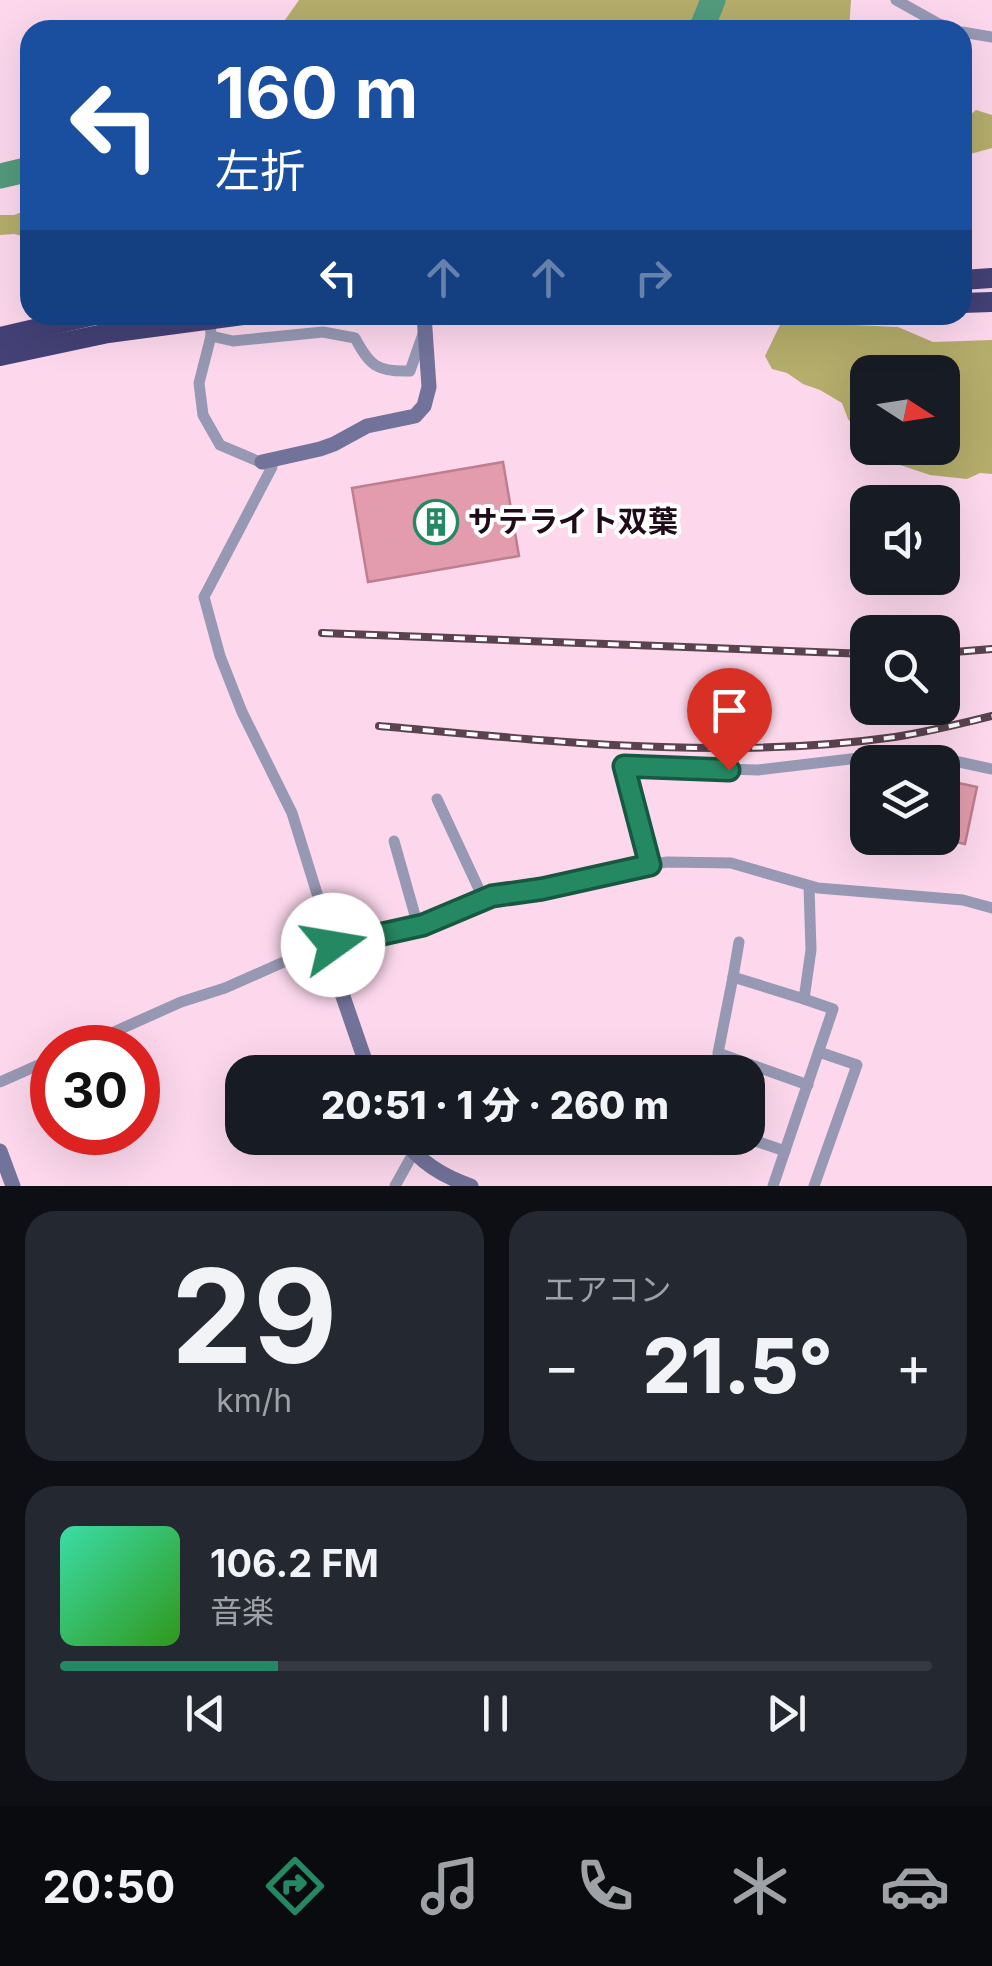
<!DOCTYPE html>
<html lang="ja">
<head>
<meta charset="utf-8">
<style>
	:root { --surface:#171b24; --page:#242831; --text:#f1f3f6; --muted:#9ea1a6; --line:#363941; --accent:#248862 }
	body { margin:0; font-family:Inter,"Noto Sans JP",sans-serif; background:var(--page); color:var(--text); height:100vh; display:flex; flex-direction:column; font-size:38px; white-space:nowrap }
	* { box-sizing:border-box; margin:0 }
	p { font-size:32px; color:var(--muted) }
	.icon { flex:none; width:55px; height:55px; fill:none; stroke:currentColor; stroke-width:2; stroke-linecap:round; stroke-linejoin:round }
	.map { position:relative; height:1186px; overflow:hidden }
	.drawer { display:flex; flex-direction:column; gap:25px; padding:25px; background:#0d0f14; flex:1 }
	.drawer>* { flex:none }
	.hud { position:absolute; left:20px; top:20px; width:952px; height:305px; border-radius:30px; box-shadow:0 10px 40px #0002; background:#1a4fa0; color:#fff; overflow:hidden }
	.needle { width:65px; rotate:102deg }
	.buttons { position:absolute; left:850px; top:355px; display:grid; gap:20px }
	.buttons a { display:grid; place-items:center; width:110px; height:110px; border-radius:20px; background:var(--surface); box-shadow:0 10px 40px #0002; font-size:50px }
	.speed { position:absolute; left:30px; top:1025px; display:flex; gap:20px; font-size:50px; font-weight:700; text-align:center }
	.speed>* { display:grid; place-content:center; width:130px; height:130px; border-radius:50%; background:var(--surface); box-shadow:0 10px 40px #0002; line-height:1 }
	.speed .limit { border:15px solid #d22; background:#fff; color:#111 }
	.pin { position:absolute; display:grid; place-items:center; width:85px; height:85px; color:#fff; margin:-102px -42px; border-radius:50% 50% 50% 0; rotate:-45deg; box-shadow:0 0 10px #0007 }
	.pin .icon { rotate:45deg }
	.me { position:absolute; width:110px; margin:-55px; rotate:77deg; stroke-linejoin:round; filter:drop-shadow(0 0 8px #0008) }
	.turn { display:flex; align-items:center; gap:35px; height:210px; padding:0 30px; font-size:45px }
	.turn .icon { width:130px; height:130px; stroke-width:2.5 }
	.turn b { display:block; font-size:70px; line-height:85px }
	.lanes { display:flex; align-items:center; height:95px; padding:0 30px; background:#0003; justify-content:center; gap:50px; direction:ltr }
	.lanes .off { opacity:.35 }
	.big { font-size:75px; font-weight:800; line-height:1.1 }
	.drawer .tile { flex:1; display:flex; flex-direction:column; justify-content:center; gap:15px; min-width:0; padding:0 35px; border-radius:30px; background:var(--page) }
	.drawer .dial { align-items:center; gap:0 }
	.dial b { font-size:130px; line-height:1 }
	.song { display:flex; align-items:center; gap:30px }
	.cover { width:120px; height:120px; border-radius:15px; background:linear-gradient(135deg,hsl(160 70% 55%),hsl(110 70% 35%)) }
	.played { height:10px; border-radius:5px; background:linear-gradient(90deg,var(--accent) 25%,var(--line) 25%) }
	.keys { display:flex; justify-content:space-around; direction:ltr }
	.heat { display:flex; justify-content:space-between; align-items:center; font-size:55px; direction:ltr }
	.drawer .tiles { flex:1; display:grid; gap:25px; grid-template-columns:1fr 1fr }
	.tile:last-child { grid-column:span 2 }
	.trip { position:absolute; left:225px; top:1055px; width:540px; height:100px; border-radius:30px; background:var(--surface); box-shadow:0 10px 40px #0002; font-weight:800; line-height:100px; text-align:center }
	.tabs { display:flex; height:160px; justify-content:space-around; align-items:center; background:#090b0e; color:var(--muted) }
	.tabs .icon { width:70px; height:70px }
	.tabs .current { color:var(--accent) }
	.tabs b { font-size:45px; color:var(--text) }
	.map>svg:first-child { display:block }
</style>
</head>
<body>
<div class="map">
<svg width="992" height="1186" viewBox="0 0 992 1186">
	<rect width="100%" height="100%" fill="#fdd8ed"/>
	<g fill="#b4ad6b">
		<polygon points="299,0 851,0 849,30 278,30"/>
		<polygon points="976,110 992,115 992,148 963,156 963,121"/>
		<polygon points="30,209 30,238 14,234 0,235 0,215 14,215"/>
		<polygon points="809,323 898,327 933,342 992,340 992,474 980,473 967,479 930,475 885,460 874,448 942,448 942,372 868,372 867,441 848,419 842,403 820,390 803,384 787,373 772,369 765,356 780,325"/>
	</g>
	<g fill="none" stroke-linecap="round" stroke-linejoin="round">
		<g stroke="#539a7b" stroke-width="25">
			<polyline points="701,30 713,0"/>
			<polyline points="0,176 30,169"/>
		</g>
	</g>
	<g fill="#e39cad" stroke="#be7e8e" stroke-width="2.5">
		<polygon points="503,462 519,556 368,582 352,488"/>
		<polygon points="949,781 977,787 965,844 942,839 942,812"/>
	</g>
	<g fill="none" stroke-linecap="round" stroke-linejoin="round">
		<g stroke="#9798b3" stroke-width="11">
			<polyline points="896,0 939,24 956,30"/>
			<polyline points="962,32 992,37"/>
			<polyline points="210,319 211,336 199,383 203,415 220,445 272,467 204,597 220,656 242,712 292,813 333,945"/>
			<path d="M211,336L233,341L323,332L355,338C370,366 377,372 410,371L424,331"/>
			<polyline points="437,799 484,900"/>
			<polyline points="394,841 418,926"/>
			<polyline points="650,865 624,766 758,770 884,755 950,760 992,769"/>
			<polyline points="739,942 733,977 804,999 811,950 809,886"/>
			<polyline points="733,977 718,1053 808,1085"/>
			<polyline points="78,1048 181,1002 225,988 295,957 326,947 423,925 492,897 542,889 617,870 667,862 731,863 818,888 963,900 992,908"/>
			<polyline points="0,1082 52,1059"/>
			<polyline points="747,1138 785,1151"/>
			<polyline points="395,1186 414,1152"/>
			<polyline points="773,1186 833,1009 804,999"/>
			<polyline points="814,1186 857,1065 819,1052"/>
		</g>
		<g stroke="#72739a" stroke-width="15">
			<polyline points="262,462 320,449 334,444 367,426 415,416 424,406 429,387 424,315"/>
			<polyline points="326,947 369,1072"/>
			<path d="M402,1138C420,1162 442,1176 471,1186"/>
			<polyline points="0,1151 13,1186"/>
		</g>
		<g stroke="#434176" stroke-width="20">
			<polyline points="962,280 992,278"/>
			<polyline points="962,303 992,302"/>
			<polyline points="0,337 95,315"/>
			<polyline points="0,356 108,333 243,315"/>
		</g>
		<defs>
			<g id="rail">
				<polyline points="322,633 868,654"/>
				<polyline points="942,653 992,649"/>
				<path d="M379,726C550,741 724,761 895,737C928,732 960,724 992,716"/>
			</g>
		</defs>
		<use href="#rail" stroke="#5b4251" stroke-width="8"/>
		<use href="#rail" stroke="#fff" stroke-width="4" stroke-dasharray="11" stroke-linecap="butt"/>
	</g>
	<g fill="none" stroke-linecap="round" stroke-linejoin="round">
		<defs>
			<polyline id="route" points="333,945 423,925 492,896 542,889 650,865 624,766 729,770"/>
		</defs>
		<use href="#route" stroke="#175840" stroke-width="25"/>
		<use href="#route" stroke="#248862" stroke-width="18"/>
	</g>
	<defs>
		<symbol id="building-ring" viewBox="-11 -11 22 22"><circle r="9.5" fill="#fff" stroke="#248862" stroke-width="1.5"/><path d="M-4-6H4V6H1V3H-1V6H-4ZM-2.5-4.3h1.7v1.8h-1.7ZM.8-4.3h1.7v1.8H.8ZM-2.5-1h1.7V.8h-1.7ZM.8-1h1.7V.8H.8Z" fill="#248862"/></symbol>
	</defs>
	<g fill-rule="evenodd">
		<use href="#building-ring" x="411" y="497" width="50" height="50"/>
	</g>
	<g text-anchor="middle" stroke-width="8" stroke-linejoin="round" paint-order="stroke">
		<g font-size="30" font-weight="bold" fill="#200c18" stroke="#fff" text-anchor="start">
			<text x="468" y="532">サテライト双葉</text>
		</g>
	</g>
</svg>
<div class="buttons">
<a><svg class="needle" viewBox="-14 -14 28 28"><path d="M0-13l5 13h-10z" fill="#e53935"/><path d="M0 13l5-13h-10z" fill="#9ea1a6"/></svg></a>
<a><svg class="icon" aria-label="sound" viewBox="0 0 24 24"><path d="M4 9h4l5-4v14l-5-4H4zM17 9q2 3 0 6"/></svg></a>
<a><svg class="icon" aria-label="search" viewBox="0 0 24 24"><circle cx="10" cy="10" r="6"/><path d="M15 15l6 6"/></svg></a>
<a><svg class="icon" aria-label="layers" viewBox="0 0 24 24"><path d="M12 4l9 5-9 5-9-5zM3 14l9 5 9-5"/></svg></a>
</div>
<div class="speed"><div class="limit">30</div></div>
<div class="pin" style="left:729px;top:770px;background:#d93025"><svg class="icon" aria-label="arrive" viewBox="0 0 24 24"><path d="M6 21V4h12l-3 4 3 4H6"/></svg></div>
<svg class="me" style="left:333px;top:945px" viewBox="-20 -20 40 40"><circle r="19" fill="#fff"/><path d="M0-13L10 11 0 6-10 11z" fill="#248862"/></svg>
<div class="trip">20:51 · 1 分 · 260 m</div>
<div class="hud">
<div class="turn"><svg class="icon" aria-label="left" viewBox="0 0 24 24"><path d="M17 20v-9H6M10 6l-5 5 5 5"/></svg><div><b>160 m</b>左折</div></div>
<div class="lanes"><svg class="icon" aria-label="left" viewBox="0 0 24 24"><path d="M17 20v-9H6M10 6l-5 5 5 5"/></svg><svg class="icon off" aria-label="ahead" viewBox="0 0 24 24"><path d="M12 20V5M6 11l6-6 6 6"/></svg><svg class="icon off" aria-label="ahead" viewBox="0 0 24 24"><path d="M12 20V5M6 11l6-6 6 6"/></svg><svg class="icon off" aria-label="right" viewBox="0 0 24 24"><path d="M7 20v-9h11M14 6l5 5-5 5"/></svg></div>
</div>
</div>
<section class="drawer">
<div class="tiles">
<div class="tile dial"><b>29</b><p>km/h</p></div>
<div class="tile"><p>エアコン</p>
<div class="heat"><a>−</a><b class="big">21.5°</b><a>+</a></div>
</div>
<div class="tile">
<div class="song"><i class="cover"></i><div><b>106.2 FM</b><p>音楽</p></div></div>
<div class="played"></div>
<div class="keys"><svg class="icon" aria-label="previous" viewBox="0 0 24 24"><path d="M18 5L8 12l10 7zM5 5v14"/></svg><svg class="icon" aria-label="pause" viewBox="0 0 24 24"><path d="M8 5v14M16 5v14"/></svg><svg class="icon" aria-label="next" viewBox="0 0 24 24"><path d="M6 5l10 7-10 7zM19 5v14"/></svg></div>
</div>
</div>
</section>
<nav class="tabs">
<b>20:50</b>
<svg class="icon current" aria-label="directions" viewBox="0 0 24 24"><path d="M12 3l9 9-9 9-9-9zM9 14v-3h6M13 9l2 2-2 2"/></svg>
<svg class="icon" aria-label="music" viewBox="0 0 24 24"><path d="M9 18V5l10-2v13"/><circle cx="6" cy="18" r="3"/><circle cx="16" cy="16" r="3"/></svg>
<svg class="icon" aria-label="phone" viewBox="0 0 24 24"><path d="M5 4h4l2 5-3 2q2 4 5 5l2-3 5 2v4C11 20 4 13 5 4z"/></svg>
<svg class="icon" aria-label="climate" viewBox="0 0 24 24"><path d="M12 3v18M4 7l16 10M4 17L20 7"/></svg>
<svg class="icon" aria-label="car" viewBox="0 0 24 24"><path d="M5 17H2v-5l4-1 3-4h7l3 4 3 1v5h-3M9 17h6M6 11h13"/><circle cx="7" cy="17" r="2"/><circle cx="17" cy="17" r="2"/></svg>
</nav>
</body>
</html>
